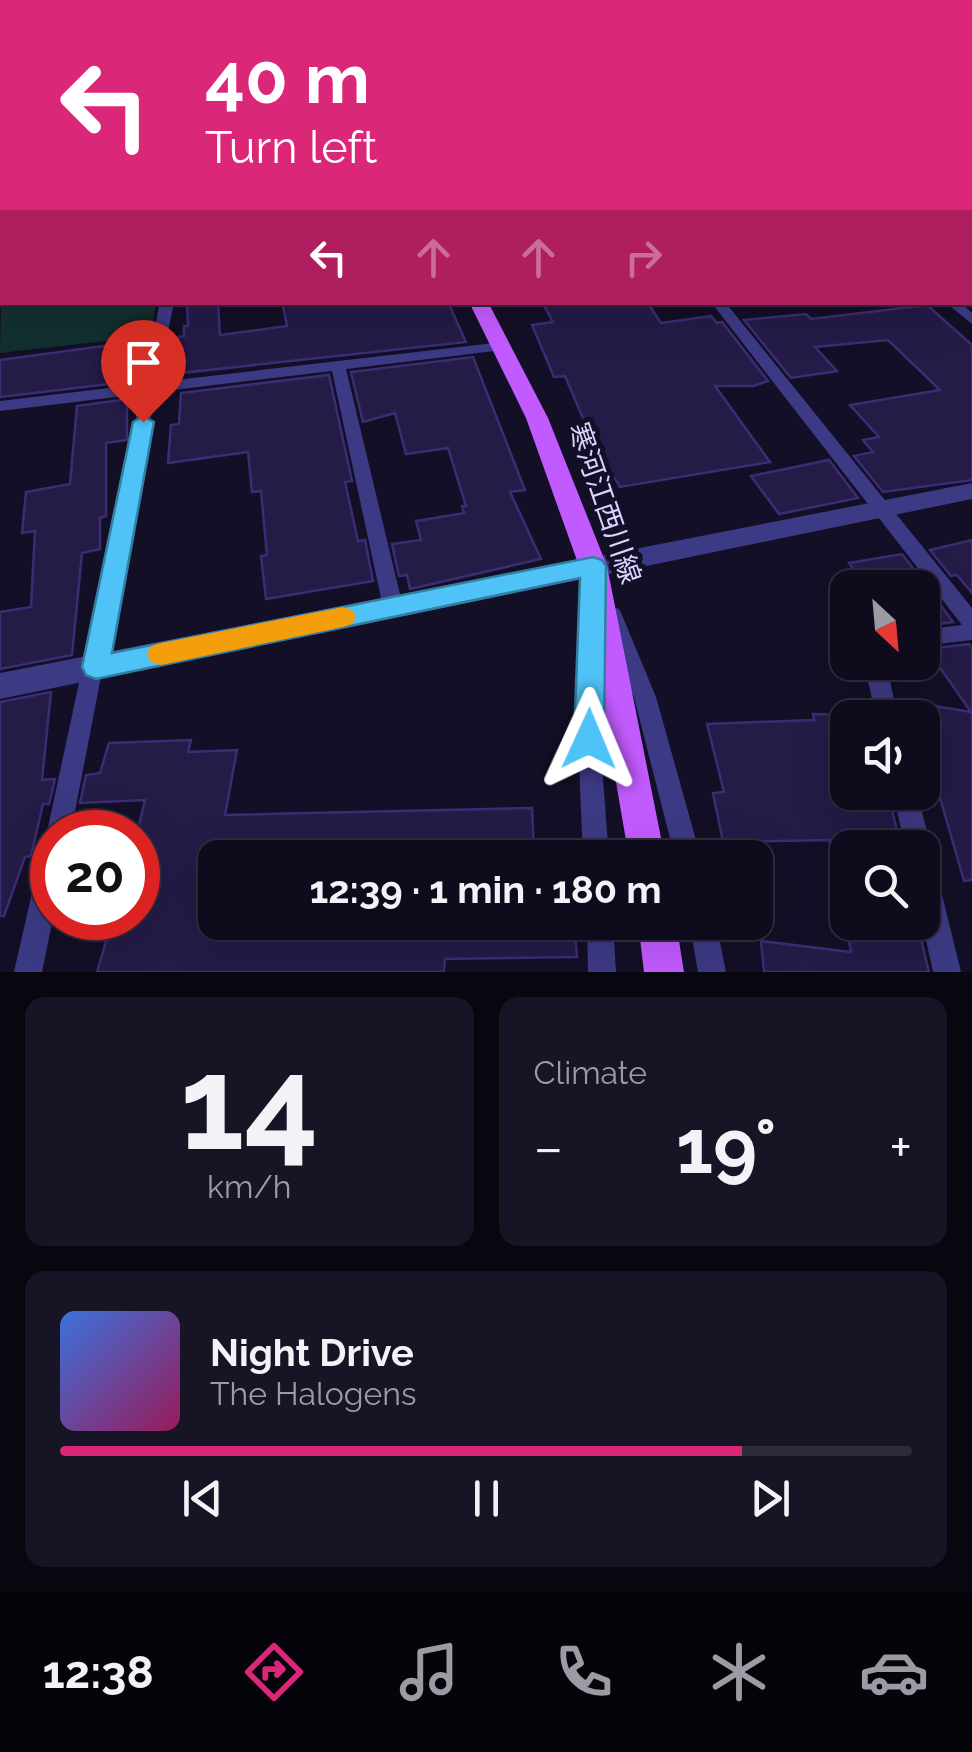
<!DOCTYPE html>
<html lang="en">
<head>
<meta charset="utf-8">
<style>
	:root { --surface:#0e0b1c; --page:#171425; --text:#f1f3f6; --muted:#9b9ba3; --line:#2e2b3b; --accent:#db2777 }
	body { margin:0; font-family:Raleway,"Noto Sans JP",sans-serif; background:var(--page); color:var(--text); height:100vh; display:flex; flex-direction:column; font-size:38px; white-space:nowrap }
	* { box-sizing:border-box; margin:0 }
	p { font-size:32px; color:var(--muted) }
	.icon { flex:none; width:55px; height:55px; fill:none; stroke:currentColor; stroke-width:2; stroke-linecap:round; stroke-linejoin:round }
	.map { position:relative; height:972px; overflow:hidden }
	.drawer { display:flex; flex-direction:column; gap:25px; padding:25px; background:#08060f; flex:1 }
	.drawer>* { flex:none }
	.hud { position:absolute; left:0px; top:0px; width:972px; height:305px; box-shadow:0 10px 40px #0002,0 0 0 2px var(--line); background:#db2777; color:#fff; overflow:hidden }
	.needle { width:65px; rotate:154deg }
	.buttons { position:absolute; left:830px; top:570px; display:grid; gap:20px }
	.buttons a { display:grid; place-items:center; width:110px; height:110px; border-radius:20px; background:var(--surface); box-shadow:0 10px 40px #0002,0 0 0 2px var(--line); font-size:50px }
	.speed { position:absolute; left:30px; top:810px; display:flex; gap:20px; font-size:50px; font-weight:700; text-align:center }
	.speed>* { display:grid; place-content:center; width:130px; height:130px; border-radius:50%; background:var(--surface); box-shadow:0 10px 40px #0002,0 0 0 2px var(--line); line-height:1 }
	.speed .limit { border:15px solid #d22; background:#fff; color:#111 }
	.pin { position:absolute; display:grid; place-items:center; width:85px; height:85px; color:#fff; margin:-102px -42px; border-radius:50% 50% 50% 0; rotate:-45deg; box-shadow:0 0 10px #0007 }
	.pin .icon { rotate:45deg }
	.me { position:absolute; width:110px; margin:-55px; rotate:1deg; stroke-linejoin:round; filter:drop-shadow(0 0 8px #0008) }
	.turn { display:flex; align-items:center; gap:35px; height:210px; padding:0 40px; font-size:45px }
	.turn .icon { width:130px; height:130px; stroke-width:2.5 }
	.turn b { display:block; font-size:70px; line-height:85px }
	.lanes { display:flex; align-items:center; height:95px; padding:0 40px; background:#0003; justify-content:center; gap:50px; direction:ltr }
	.lanes .off { opacity:.35 }
	.big { font-size:75px; font-weight:700; line-height:1.1 }
	.drawer .widget { flex:1; display:flex; flex-direction:column; justify-content:center; gap:15px; min-width:0; padding:0 35px; border-radius:20px; background:var(--page) }
	.drawer .dial { align-items:center; gap:0 }
	.dial b { font-size:130px; line-height:1 }
	.song { display:flex; align-items:center; gap:30px }
	.cover { width:120px; height:120px; border-radius:15px; background:linear-gradient(135deg,hsl(220 70% 55%),hsl(330 70% 35%)) }
	.played { height:10px; border-radius:5px; background:linear-gradient(90deg,var(--accent) 80%,var(--line) 80%) }
	.keys { display:flex; justify-content:space-around; direction:ltr }
	.heat { display:flex; justify-content:space-between; align-items:center; font-size:55px; direction:ltr }
	.drawer .tiles { flex:1; display:grid; gap:25px; grid-template-columns:1fr 1fr }
	.widget:last-child { grid-column:span 2 }
	.trip { position:absolute; left:198px; top:840px; width:575px; height:100px; border-radius:20px; background:var(--surface); box-shadow:0 10px 40px #0002,0 0 0 2px var(--line); font-weight:700; line-height:100px; text-align:center }
	.menu { display:flex; height:160px; justify-content:space-around; align-items:center; background:#06040b; color:var(--muted) }
	.menu .icon { width:70px; height:70px }
	.menu .on { color:var(--accent) }
	.menu b { font-size:45px; color:var(--text) }
	.map>svg:first-child { display:block }
</style>
</head>
<body>
<div class="map">
<svg width="972" height="972" viewBox="0 0 972 972">
	<rect width="100%" height="100%" fill="#130f26"/>
	<polygon fill="#12302f" points="2,260 2,302 156,303 150,336 0,353"/>
	<g fill="#241b47" stroke="#3b2d73" stroke-width="2.5">
		<polygon points="187,302 218,302 220,335 287,326 282,302 448,302 466,342 163,375 171,338 184,336 184,326 188,326"/>
		<polygon points="542,302 647,302 661,323 711,316 717,323 722,322 768,381 753,386 715,386 770,462 620,487 594,444 565,376 554,377 532,325 553,322"/>
		<polygon points="927,305 972,345 972,480 883,492 854,456 873,452 863,440 879,437 850,405 940,390 888,340 815,347 837,371 791,378 744,320 806,314 811,319"/>
		<polygon points="148,340 141,377 127,378 127,382 0,397 0,360"/>
		<polygon points="473,357 525,490 510,492 541,559 410,589 407,575 399,576 392,544 421,540 416,521 464,513 462,506 466,506 448,448 406,454 395,413 363,422 351,372"/>
		<polygon points="329,375 352,481 345,482 358,541 365,540 373,581 266,599 261,556 267,555 261,491 252,492 248,452 168,463 171,425 179,424 181,393"/>
		<polygon points="127,399 127,440 106,443 106,516 100,518 100,549 82,553 72,655 0,669 0,612 31,607 35,531 22,533 26,492 70,484 77,406"/>
		<polygon points="829,460 858,498 779,514 751,476"/>
		<polygon points="972,540 972,593 957,575 951,576 930,550"/>
		<polygon points="902,554 928,588 953,622 922,626 922,588 866,588 849,563"/>
		<polygon points="969,644 972,648 972,880 964,881 922,735 922,704 971,712 927,649"/>
		<polygon points="51,692 42,780 55,779 49,804 43,804 31,856 25,857 4,916 0,916 0,702"/>
		<polygon points="813,714 848,715 848,792 888,792 901,848 831,848 829,840 723,842 713,793 724,792 707,724 814,720"/>
		<polygon points="191,740 188,752 237,750 225,815 532,808 534,848 446,850 446,858 215,858 215,922 574,922 577,957 445,959 444,972 97,972 113,918 138,918 138,829 145,800 80,803 86,775 100,773 109,743"/>
		<polygon points="846,924 919,931 929,972 764,972 761,941 851,952"/>
	</g>
	<g fill="none" stroke-linecap="round" stroke-linejoin="round">
		<g fill="#3d3a85" fill-rule="evenodd">
			<polygon points="151,0 159,0 159,2 152,2"/>
			<polygon points="231,0 239,0 239,2 232,2"/>
			<polygon points="436,0 445,0 447,2 439,2"/>
			<polygon points="564,0 573,0 575,2 567,2"/>
			<polygon points="688,0 697,0 700,2 692,2"/>
			<polygon points="775,0 784,0 787,2 779,2"/>
			<polygon points="970,13 972,13 970,18"/>
			<rect x="970" y="33" width="2" height="5"/>
			<polygon points="972,74 972,80 970,81 970,75"/>
			<polygon points="970,98 972,99 972,105 970,104"/>
			<rect x="970" y="205" width="2" height="6"/>
			<rect x="970" y="276" width="2" height="8"/>
			<polygon points="160,302 174,302 158,382 503,342 510,346 503,350 346,369 403,607 400,612 393,615 386,612 383,607 332,371 156,392 71,832 52,832 52,841 47,832 141,394 0,411 0,401 143,384"/>
			<polygon points="711,302 725,302 972,608 972,640 922,646 922,630 962,625"/>
			<polygon points="945,302 960,302 972,313 972,324"/>
			<polygon points="612,607 619,609 622,615 656,697 701,858 675,858 634,697 602,615 605,609"/>
			<polygon points="592,609 599,611 602,617 600,739 609,858 583,858 578,739 582,617 585,611"/>
			<polygon points="864,662 886,662 898,718 876,718"/>
			<polygon points="893,792 917,792 931,848 927,856 935,866 961,972 933,972 922,922 922,848 905,848"/>
			<polygon points="52,849 53,918 42,972 14,972 39,862 43,853"/>
			<polygon points="587,922 613,922 616,972 588,972"/>
			<polygon points="689,922 716,922 726,972 698,972"/>
		</g>
		<polygon fill="#3d3a85" fill-rule="evenodd" points="972,483 972,499 0,699 0,673"/>
		<rect fill="#6f6bff" fill-rule="evenodd" x="970" y="138" width="2" height="8"/>
		<g fill="#c25bff" fill-rule="evenodd">
			<polygon points="299,0 309,0 310,2 300,2"/>
			<polygon points="469,302 488,302 548,418 607,566 665,858 629,858 579,566 526,418"/>
			<polygon points="638,922 676,922 684,972 644,972"/>
		</g>
	</g>
	<polygon fill="#4fc3f7" stroke="#337fa1" stroke-width="2.5" points="143,416 154,422 112,653 593,557 602,560 606,566 604,739 600,749 589,752 579,749 574,739 580,578 96,679 86,675 82,667 133,422"/>
	<polygon fill="#f59e0b" points="343,607 352,610 356,617 352,624 343,627 161,665 151,662 147,654 151,646 161,643"/>
	<g text-anchor="middle" stroke-width="10" stroke-linejoin="round" paint-order="stroke">
		<g font-size="28" fill="#d9d4ff" stroke="#130f26">
			<text transform="translate(605 503) rotate(71)" y="10">寒河江西川線</text>
		</g>
	</g>
</svg>
<div class="buttons">
<a><svg class="needle" viewBox="-14 -14 28 28"><path d="M0-13l5 13h-10z" fill="#e53935"/><path d="M0 13l5-13h-10z" fill="#9b9ba3"/></svg></a>
<a><svg class="icon" aria-label="sound" viewBox="0 0 24 24"><path d="M4 9h4l5-4v14l-5-4H4zM17 9q2 3 0 6"/></svg></a>
<a><svg class="icon" aria-label="search" viewBox="0 0 24 24"><circle cx="10" cy="10" r="6"/><path d="M15 15l6 6"/></svg></a>
</div>
<div class="speed"><div class="limit">20</div></div>
<div class="pin" style="left:143px;top:422px;background:#d93025"><svg class="icon" aria-label="arrive" viewBox="0 0 24 24"><path d="M6 21V4h12l-3 4 3 4H6"/></svg></div>
<svg class="me" style="left:589px;top:739px" viewBox="-20 -20 40 40"><path d="M0-17L14 15 0 8-14 15z" fill="#4fc3f7" stroke="#fff" stroke-width="4"/></svg>
<div class="trip">12:39 · 1 min · 180 m</div>
<div class="hud">
<div class="turn"><svg class="icon" aria-label="left" viewBox="0 0 24 24"><path d="M17 20v-9H6M10 6l-5 5 5 5"/></svg><div><b>40 m</b>Turn left</div></div>
<div class="lanes"><svg class="icon" aria-label="left" viewBox="0 0 24 24"><path d="M17 20v-9H6M10 6l-5 5 5 5"/></svg><svg class="icon off" aria-label="ahead" viewBox="0 0 24 24"><path d="M12 20V5M6 11l6-6 6 6"/></svg><svg class="icon off" aria-label="ahead" viewBox="0 0 24 24"><path d="M12 20V5M6 11l6-6 6 6"/></svg><svg class="icon off" aria-label="right" viewBox="0 0 24 24"><path d="M7 20v-9h11M14 6l5 5-5 5"/></svg></div>
</div>
</div>
<section class="drawer">
<div class="tiles">
<div class="widget dial"><b>14</b><p>km/h</p></div>
<div class="widget"><p>Climate</p>
<div class="heat"><a>−</a><b class="big">19°</b><a>+</a></div>
</div>
<div class="widget">
<div class="song"><i class="cover"></i><div><b>Night Drive</b><p>The Halogens</p></div></div>
<div class="played"></div>
<div class="keys"><svg class="icon" aria-label="previous" viewBox="0 0 24 24"><path d="M18 5L8 12l10 7zM5 5v14"/></svg><svg class="icon" aria-label="pause" viewBox="0 0 24 24"><path d="M8 5v14M16 5v14"/></svg><svg class="icon" aria-label="next" viewBox="0 0 24 24"><path d="M6 5l10 7-10 7zM19 5v14"/></svg></div>
</div>
</div>
</section>
<nav class="menu">
<b>12:38</b>
<svg class="icon on" aria-label="directions" viewBox="0 0 24 24"><path d="M12 3l9 9-9 9-9-9zM9 14v-3h6M13 9l2 2-2 2"/></svg>
<svg class="icon" aria-label="music" viewBox="0 0 24 24"><path d="M9 18V5l10-2v13"/><circle cx="6" cy="18" r="3"/><circle cx="16" cy="16" r="3"/></svg>
<svg class="icon" aria-label="phone" viewBox="0 0 24 24"><path d="M5 4h4l2 5-3 2q2 4 5 5l2-3 5 2v4C11 20 4 13 5 4z"/></svg>
<svg class="icon" aria-label="climate" viewBox="0 0 24 24"><path d="M12 3v18M4 7l16 10M4 17L20 7"/></svg>
<svg class="icon" aria-label="car" viewBox="0 0 24 24"><path d="M5 17H2v-5l4-1 3-4h7l3 4 3 1v5h-3M9 17h6M6 11h13"/><circle cx="7" cy="17" r="2"/><circle cx="17" cy="17" r="2"/></svg>
</nav>
</body>
</html>
